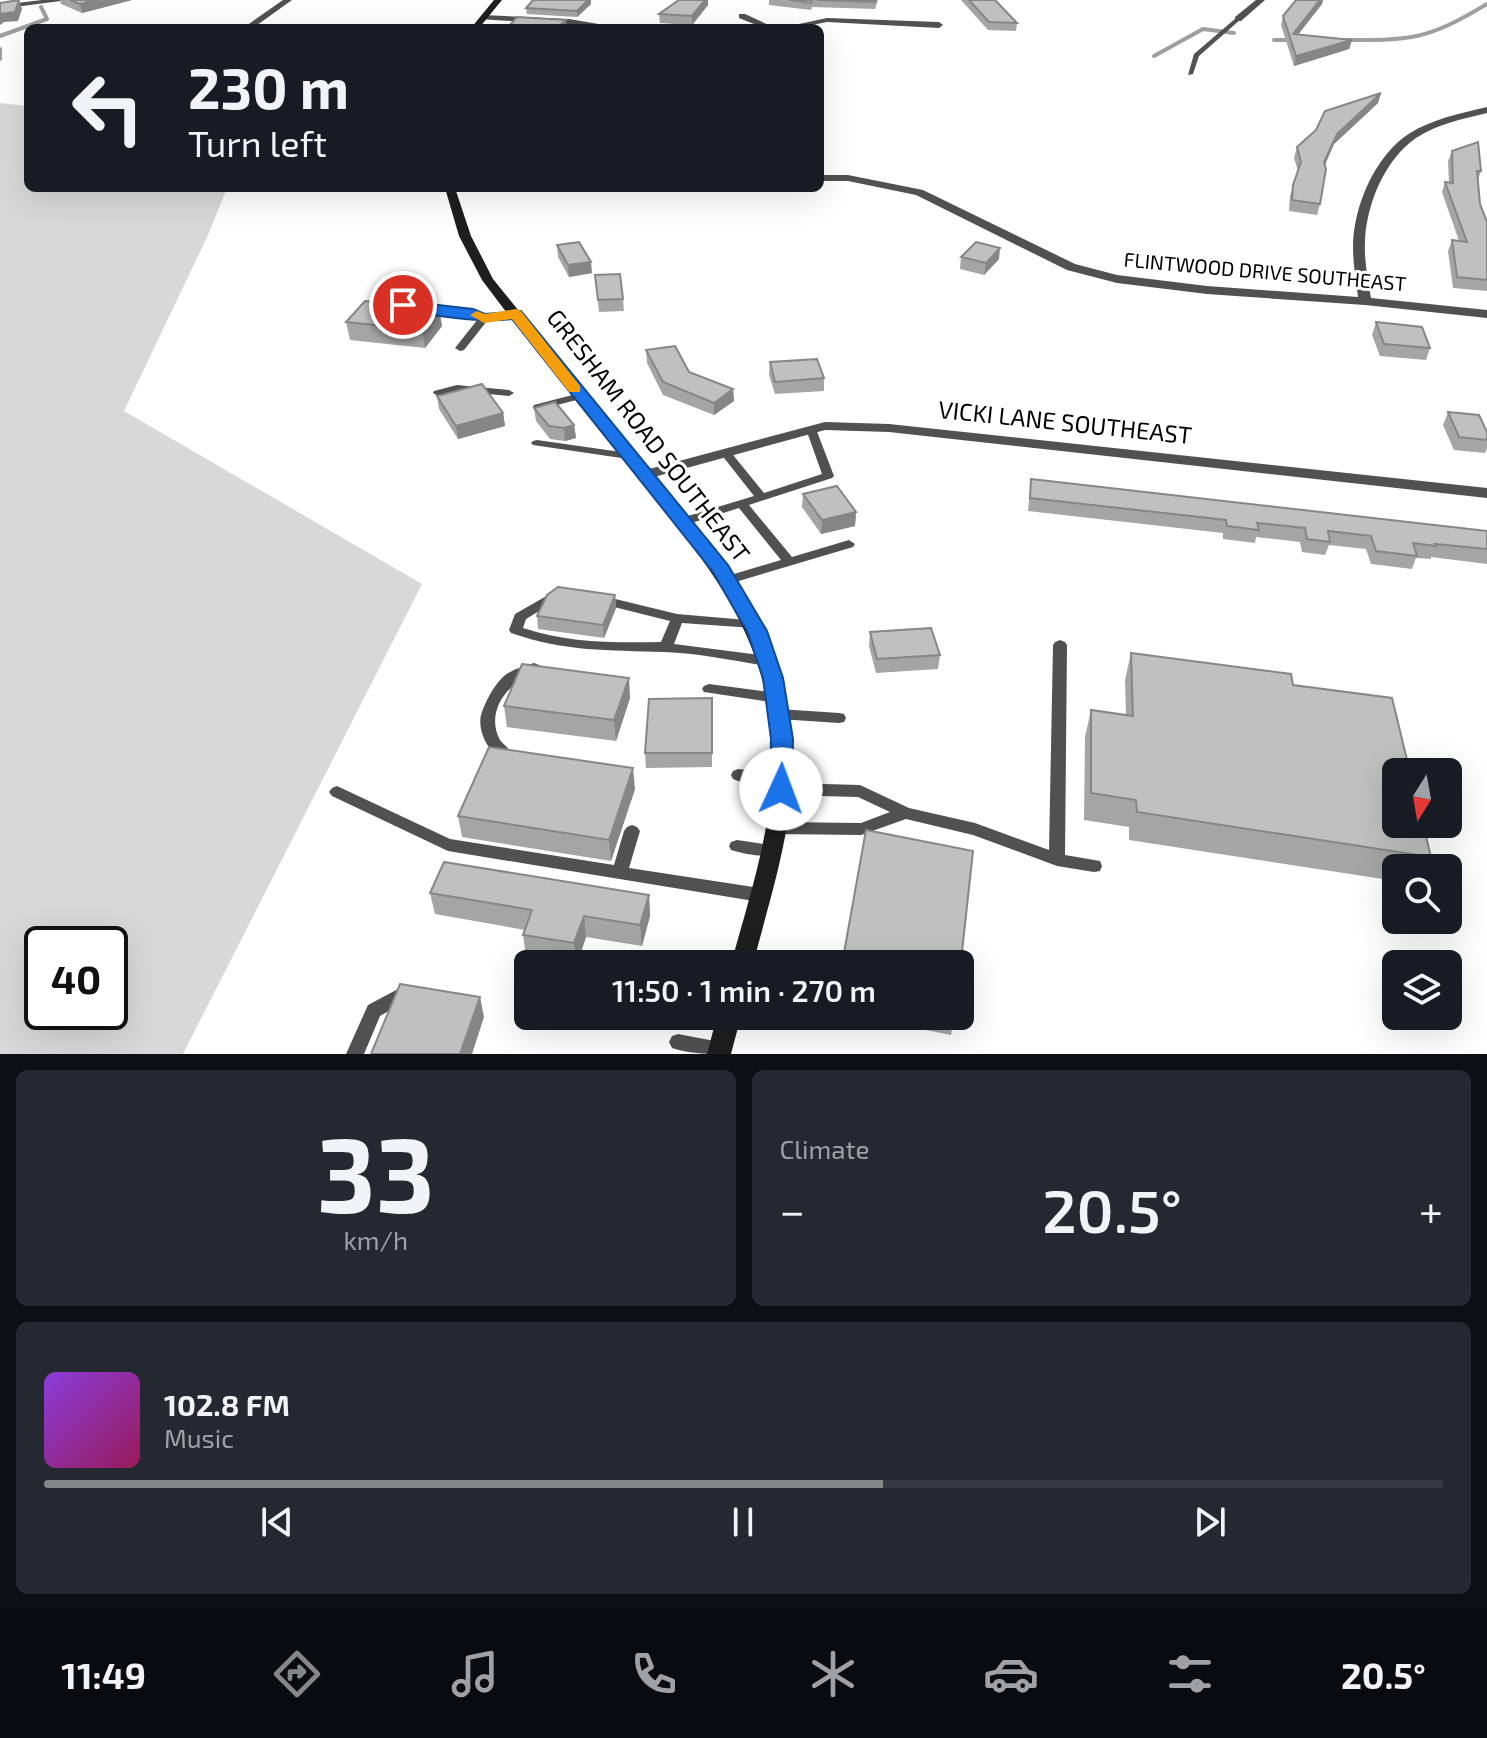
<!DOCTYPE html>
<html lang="en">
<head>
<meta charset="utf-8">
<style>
	:root { --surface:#171b24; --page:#242831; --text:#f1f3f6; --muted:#9ea1a6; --line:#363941; --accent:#858687 }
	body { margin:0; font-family:"Exo 2",sans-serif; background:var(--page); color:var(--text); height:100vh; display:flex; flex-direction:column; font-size:30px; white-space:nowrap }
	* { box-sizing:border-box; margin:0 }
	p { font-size:26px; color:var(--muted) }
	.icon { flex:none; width:44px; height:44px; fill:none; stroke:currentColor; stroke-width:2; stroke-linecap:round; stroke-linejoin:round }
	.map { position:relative; height:1054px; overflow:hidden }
	.sheet { display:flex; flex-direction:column; gap:16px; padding:16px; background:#0d0f14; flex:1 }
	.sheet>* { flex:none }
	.banner { position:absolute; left:24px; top:24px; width:800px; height:168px; border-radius:12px; box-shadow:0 8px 32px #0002; background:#171b24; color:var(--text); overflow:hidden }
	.needle { width:52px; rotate:191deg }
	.fabs { position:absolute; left:1382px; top:758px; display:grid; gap:16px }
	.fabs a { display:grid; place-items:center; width:80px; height:80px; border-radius:12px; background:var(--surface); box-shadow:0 8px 32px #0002; font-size:40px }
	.speed { position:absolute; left:24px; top:926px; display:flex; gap:16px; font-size:40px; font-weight:700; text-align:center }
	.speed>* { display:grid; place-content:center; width:104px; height:104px; border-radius:50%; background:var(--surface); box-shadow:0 8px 32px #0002; line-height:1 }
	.speed .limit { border:4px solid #111; border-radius:12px; background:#fff; color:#111 }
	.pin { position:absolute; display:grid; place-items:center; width:68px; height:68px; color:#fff; margin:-34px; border:4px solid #fff; border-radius:50%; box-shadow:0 2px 8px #0007 }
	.me { position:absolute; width:88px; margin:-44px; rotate:2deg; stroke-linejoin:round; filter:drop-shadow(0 0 6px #0008) }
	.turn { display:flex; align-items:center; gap:28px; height:168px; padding:0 32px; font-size:36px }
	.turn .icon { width:104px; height:104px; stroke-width:2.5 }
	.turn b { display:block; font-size:56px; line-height:68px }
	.big { font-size:60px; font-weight:600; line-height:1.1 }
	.sheet .card { flex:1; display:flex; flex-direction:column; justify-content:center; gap:12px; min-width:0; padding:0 28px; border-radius:12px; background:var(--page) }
	.sheet .dial { align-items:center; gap:0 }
	.dial b { font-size:104px; line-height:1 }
	.song { display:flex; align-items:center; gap:24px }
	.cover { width:96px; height:96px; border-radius:12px; background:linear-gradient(135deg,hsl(270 70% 55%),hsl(330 70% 35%)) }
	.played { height:8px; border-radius:4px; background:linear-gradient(90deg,var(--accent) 60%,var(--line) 60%) }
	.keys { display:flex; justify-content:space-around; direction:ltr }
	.heat { display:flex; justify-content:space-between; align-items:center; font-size:44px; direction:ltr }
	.sheet .tiles { flex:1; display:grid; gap:16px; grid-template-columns:1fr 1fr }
	.card:last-child { grid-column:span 2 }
	.trip { position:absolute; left:514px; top:950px; width:460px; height:80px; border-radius:12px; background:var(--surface); box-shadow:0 8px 32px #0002; font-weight:600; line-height:80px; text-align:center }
	.menu { display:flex; height:128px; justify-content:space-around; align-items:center; background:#090b0e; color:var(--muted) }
	.menu .icon { width:56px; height:56px }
	.menu .current { color:var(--accent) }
	.menu b { font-size:36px; color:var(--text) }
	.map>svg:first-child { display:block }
</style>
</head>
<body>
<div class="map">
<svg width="1487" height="1054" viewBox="0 0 1487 1054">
	<rect width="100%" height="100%" fill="#fff"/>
	<path fill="#d8d8d8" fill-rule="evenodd" d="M0,103L28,106V188H227L208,235L124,411L422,584L183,1054H0ZM42,944H110V1012H42Z"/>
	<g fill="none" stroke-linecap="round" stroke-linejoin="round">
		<g stroke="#9f9f9f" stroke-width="4">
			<polyline points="0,36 47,19 41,7"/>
			<polyline points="1274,40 1292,40"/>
			<path d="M1344,40C1413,40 1427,40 1487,4"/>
			<polyline points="0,49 0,59"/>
			<polyline points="1154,56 1203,29 1234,33"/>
		</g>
		<g fill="#515151" fill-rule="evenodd">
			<polygon points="1236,18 1241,19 1199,56 1193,74 1188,75 1194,54"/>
			<polygon points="424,305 473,310 485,315 516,311 521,314 516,317 487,321 464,350 460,351 455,348 478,319 471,316 421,310 419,308"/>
			<polygon points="457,385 509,390 514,393 509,396 457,391 438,396 433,393 434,391"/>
			<polygon points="580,393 584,394 585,396 584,398 538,410 533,407 534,405"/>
			<polygon points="811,426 816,429 834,476 832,478 749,505 792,557 849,540 855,544 853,547 732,583 724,583 722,580 724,577 781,560 739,508 682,526 676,522 678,519 754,496 721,454 719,452 721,450 729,450 764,493 822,474 806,429"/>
			<polygon points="537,440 628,453 634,456 628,459 533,445 531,443 533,441"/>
			<path d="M557,590L563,594L562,597L526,619L523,628C568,643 614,643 661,642L670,621L598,603L597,600L598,597L603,596L677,614L758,621L760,624L758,627L753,628L682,623L674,644L768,656L773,658L775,661L773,664L768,666C734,661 698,653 664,652C608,650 566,652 511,633L509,630L515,614Z"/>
			<polygon points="1060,640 1065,642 1067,645 1065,855 1100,861 1102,866 1100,871 1094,872 1057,866 973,835 906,819 861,835 776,834 771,832 768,828 771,824 776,822 861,823 890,812 858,797 781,795 776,793 773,789 776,785 738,781 733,779 731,775 733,771 738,769 782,774 787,776 789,780 788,783 860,785 909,808 975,823 1049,850 1053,645 1055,642"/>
			<path d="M534,663L539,665L541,668L539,671C511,680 485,708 499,738C501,743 508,747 511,752L509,756C490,760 477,731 481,715C485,702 494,685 504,676C513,669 524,666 534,663Z"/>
			<polygon points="709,684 777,693 782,694 784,698 782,702 777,703 704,692 702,689 704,686"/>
			<polygon points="779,709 839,713 844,714 846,718 844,722 839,723 779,719 774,718 772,714 774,710"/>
			<polygon points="337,786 450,839 614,865 624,831 627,827 632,825 637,827 640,831 629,868 760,888 766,890 768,895 766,900 760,902 448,851 332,796 329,792 332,788"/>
			<path d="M737,840L777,846L779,850L777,854C764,858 744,854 731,850L729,846L731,842Z"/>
			<polygon points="400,988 406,991 409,996 406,1001 380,1016 364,1054 346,1054 368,1005"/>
			<path d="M678,1034L720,1042L726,1044L729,1050L727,1054C708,1054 690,1054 672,1048L669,1042L672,1036Z"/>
		</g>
		<g fill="#515151" fill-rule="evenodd">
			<polygon points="42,0 68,0 0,9 0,5"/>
			<polygon points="283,0 292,0 253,28 243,28"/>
			<polygon points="1256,0 1265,0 1241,21 1235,21 1235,17"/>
			<polygon points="739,14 745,14 775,28 764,28 739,18"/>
			<polygon points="482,15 569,19 622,28 479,19"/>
			<polygon points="827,18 939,22 943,25 939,28 827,22 797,28 780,28"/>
			<path d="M1487,107V113C1463,119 1437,124 1416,138C1385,159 1366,205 1365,242C1364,261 1368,279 1371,298L1487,310V318L1365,305L1207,294L1117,283L1067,270L916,195L848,181H820V175H848L923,190L1075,264L1117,275L1207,286L1358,297C1356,280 1353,264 1353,247C1353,207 1375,155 1410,133C1433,119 1461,113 1487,107Z"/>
			<polygon points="825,422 889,424 1487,488 1487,498 889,432 825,430 643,480 635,475 638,472"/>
		</g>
		<g fill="#1e1e1e" fill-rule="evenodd">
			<polygon points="494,0 502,0 479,28 471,28"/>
			<path d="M445,188H455L471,236L493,279C541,338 589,399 637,458C707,543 783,623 792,738C798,815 772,891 753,964H731C751,891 777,815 772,739C765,624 696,550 628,466C579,405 529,343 482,280L459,236Z"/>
			<polygon points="717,1016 741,1016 731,1054 707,1054"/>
		</g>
	</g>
	<g fill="#a5a5a5">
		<polygon points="60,0 132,0 82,13 61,4"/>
		<polygon points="533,0 591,0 591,4 577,17 527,14 526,8"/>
		<polygon points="679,0 708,0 708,5 692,25 660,23 659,14"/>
		<polygon points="769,0 878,0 875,9 812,7 811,10 769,5"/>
		<polygon points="961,0 995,0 1017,23 1016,31 988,30"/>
		<polygon points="1296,0 1323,0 1322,4 1298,35 1352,40 1349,49 1294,66 1281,25 1283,16"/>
		<polygon points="1381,93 1378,103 1334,144 1325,165 1320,204 1317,215 1289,211 1290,196 1298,171 1294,158 1297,147"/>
		<polygon points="1452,151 1481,171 1478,180 1480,204 1487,222 1487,291 1453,288 1448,251 1452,240 1459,241 1442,192 1445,182 1449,183 1448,161"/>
		<polygon points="557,245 592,273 569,277 558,257"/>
		<polygon points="961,257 999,259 984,275 960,269"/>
		<polygon points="595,275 623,299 624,311 599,312"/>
		<polygon points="346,322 442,326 425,348 350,340"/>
		<polygon points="1376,322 1430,348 1426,360 1380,356 1372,335"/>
		<polygon points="646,350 689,372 733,389 734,401 714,415 663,395 647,363"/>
		<polygon points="770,362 824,378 824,391 775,394 769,375"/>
		<polygon points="437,396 503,413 505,426 458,439 439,409"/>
		<polygon points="534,408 574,425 576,438 565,441 550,439 536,421"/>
		<polygon points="1448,412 1487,432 1487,448 1485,453 1454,450 1443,425"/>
		<polygon points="1031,479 1487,531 1487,564 1431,557 1431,559 1416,558 1412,569 1371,564 1366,549 1329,545 1325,555 1302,552 1300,542 1256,537 1255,543 1223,539 1223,533 1028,511"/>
		<polygon points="803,494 856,512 855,526 821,534 802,507"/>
		<polygon points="615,595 616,608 604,638 538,629 537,616"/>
		<polygon points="870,632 940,655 938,669 876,673 869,646"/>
		<polygon points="1131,653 1293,685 1431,857 1426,868 1396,868 1396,881 1129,840 1129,827 1084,820 1085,737 1091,710 1126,715 1125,680"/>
		<polygon points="630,698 616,741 507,727 504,706"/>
		<polygon points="712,698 712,767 646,768 645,753"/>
		<polygon points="635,789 611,861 462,837 458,816"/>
		<polygon points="430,893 649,895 650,916 642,946 586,937 577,964 575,964 526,956 523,935 525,930 435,914"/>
		<polygon points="857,1016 954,1016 951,1035"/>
	</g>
	<g fill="#868686">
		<polygon points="19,0 22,9 18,21 4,22 0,25 0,14"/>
		<polygon points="95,0 132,0 82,13 80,4"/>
		<polygon points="586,0 591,0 591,4 577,17 577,11"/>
		<polygon points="705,0 708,0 708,5 692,25 692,16"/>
		<polygon points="1320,0 1323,0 1322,4 1291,43 1293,34"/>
		<polygon points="566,20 567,28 557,28"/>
		<polygon points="1352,40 1349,49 1294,66 1296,56"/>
		<polygon points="1381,93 1378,103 1334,144 1321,173 1324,162 1337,134"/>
		<polygon points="1000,248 999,259 984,275 986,263"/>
		<polygon points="591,262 592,273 569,277 568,265"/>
		<polygon points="439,308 442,326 425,348 422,330"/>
		<polygon points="733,389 734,401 714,415 714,403"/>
		<polygon points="503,413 505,426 458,439 456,426"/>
		<polygon points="574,425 576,438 565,441 564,428"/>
		<polygon points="856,512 855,526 821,534 822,520"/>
		<polygon points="615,595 616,608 604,638 603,625"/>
		<polygon points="629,678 630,698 616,741 614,720"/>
		<polygon points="633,768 635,789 611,861 609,840"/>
		<polygon points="649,895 650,916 642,946 640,925"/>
		<polygon points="584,916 586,937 577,964 574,943"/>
		<polygon points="480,997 484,1017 472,1054 460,1054"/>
	</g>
	<g fill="#c0c0c0" stroke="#868686" stroke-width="2">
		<polygon points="19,0 15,12 0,14 0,3"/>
		<polygon points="70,0 95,0 80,4"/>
		<polygon points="533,0 588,0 577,11 526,8"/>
		<polygon points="679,0 705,0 692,16 659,14"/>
		<polygon points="790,0 812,0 811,3"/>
		<polygon points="817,0 876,0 875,2"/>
		<polygon points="969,0 995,0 1017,23 989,22"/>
		<polygon points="1296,0 1320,0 1293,34 1352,40 1296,56 1283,16"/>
		<polygon points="517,17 566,20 557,28 507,28"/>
		<polygon points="1381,93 1337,134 1324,162 1326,169 1320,204 1292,200 1293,185 1301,162 1297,147 1316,130 1325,111"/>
		<polygon points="1478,142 1481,171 1477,171 1480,204 1487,222 1487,280 1457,277 1452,240 1467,242 1445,182 1453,183 1452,151"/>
		<polygon points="579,242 591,262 568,265 557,245"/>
		<polygon points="976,242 1000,248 986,263 961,257"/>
		<polygon points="620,274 623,299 598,300 595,275"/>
		<polygon points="365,301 439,308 422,330 346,322"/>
		<polygon points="1376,322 1422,327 1430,348 1384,344"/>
		<polygon points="675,346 689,372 733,389 714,403 663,382 646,350"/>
		<polygon points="817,359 824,378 775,382 770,362"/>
		<polygon points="482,384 503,413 456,426 437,396"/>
		<polygon points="555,402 574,425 564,428 549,426 534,408"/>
		<polygon points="1448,412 1479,415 1487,432 1487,440 1459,437"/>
		<polygon points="1031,479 1487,531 1487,549 1435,544 1436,546 1413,543 1417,556 1376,551 1371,536 1328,531 1330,542 1307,539 1305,528 1257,523 1259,530 1227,526 1226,520 1030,498"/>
		<polygon points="837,486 856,512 822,520 803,494"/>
		<polygon points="558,587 615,595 603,625 537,616 547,595"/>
		<polygon points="931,628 940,655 877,659 870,632"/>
		<polygon points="1131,653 1291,674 1293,685 1392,698 1410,772 1396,772 1396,824 1423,824 1431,857 1137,812 1136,800 1091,793 1091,710 1133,716"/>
		<polygon points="522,664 629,678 614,720 504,706"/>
		<polygon points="712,698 712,753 645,753 649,699"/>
		<polygon points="489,747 633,768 609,840 458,816"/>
		<polygon points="866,830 973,851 960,970 960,964 842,964"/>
		<polygon points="444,862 649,895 640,925 584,916 574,943 523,935 532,910 430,893"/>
		<polygon points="400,984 480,997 460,1054 371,1054"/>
	</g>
	<path fill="#1a73e8" stroke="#114b97" stroke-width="2" d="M403,301L473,309L485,314L521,311L728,565L767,631L783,678L793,739L792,789L789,795L781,798L773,795L770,789L771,739L763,678L747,631L713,572L512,319C481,323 430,316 398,308V302Z"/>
	<polygon fill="#f59e0b" points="516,309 521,311 580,386 580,392 569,392 512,319 484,323 470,315 477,311 485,314"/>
	<g text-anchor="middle" stroke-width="6" stroke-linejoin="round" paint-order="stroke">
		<g font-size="20" fill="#000" stroke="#fff">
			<text transform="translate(1265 272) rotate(5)" y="7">FLINTWOOD DRIVE SOUTHEAST</text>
		</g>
		<g font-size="24" fill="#000" stroke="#fff">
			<text transform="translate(1065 423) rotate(6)" y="8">VICKI LANE SOUTHEAST</text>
			<text transform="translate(648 436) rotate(52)" y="8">GRESHAM ROAD SOUTHEAST</text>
		</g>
	</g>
</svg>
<div class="fabs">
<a><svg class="needle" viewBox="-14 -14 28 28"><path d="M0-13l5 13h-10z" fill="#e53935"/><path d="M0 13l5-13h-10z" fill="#9ea1a6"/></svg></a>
<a><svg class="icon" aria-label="search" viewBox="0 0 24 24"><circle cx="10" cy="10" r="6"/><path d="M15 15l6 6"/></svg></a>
<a><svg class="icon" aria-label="layers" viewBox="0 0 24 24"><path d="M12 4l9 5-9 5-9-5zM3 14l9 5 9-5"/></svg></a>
</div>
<div class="speed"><div class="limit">40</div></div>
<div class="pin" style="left:403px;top:305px;background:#d93025"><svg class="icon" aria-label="arrive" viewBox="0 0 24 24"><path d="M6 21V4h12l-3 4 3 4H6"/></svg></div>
<svg class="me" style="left:781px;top:789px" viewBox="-20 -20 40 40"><circle r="19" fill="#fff"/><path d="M0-13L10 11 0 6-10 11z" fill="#1a73e8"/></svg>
<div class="trip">11:50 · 1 min · 270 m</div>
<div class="banner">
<div class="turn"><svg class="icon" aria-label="left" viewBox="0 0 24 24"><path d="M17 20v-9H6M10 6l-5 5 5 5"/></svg><div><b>230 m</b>Turn left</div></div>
</div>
</div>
<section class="sheet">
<div class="tiles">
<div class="card dial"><b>33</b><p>km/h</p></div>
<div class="card"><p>Climate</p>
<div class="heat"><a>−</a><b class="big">20.5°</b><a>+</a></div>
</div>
<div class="card">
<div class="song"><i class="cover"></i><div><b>102.8 FM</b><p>Music</p></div></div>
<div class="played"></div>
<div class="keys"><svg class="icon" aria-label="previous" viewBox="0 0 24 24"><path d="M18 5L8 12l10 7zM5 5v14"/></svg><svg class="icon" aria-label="pause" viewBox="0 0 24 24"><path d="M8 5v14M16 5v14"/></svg><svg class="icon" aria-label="next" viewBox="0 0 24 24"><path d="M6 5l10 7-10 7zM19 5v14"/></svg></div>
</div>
</div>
</section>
<nav class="menu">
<b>11:49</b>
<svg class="icon current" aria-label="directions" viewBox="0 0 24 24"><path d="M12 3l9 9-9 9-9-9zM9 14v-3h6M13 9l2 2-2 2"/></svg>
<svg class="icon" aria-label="music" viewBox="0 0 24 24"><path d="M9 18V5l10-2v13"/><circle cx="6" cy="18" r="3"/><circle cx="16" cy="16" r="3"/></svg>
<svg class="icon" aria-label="phone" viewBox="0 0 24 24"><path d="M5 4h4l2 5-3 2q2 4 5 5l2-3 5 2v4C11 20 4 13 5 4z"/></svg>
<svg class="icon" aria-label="climate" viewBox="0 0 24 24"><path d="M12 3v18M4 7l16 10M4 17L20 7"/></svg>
<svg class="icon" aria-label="car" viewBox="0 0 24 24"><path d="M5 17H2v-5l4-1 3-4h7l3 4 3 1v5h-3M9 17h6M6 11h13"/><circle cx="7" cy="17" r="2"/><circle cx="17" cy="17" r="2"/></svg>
<svg class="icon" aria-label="filters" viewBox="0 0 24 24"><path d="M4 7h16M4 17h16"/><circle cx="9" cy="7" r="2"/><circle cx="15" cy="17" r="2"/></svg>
<b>20.5°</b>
</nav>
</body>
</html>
